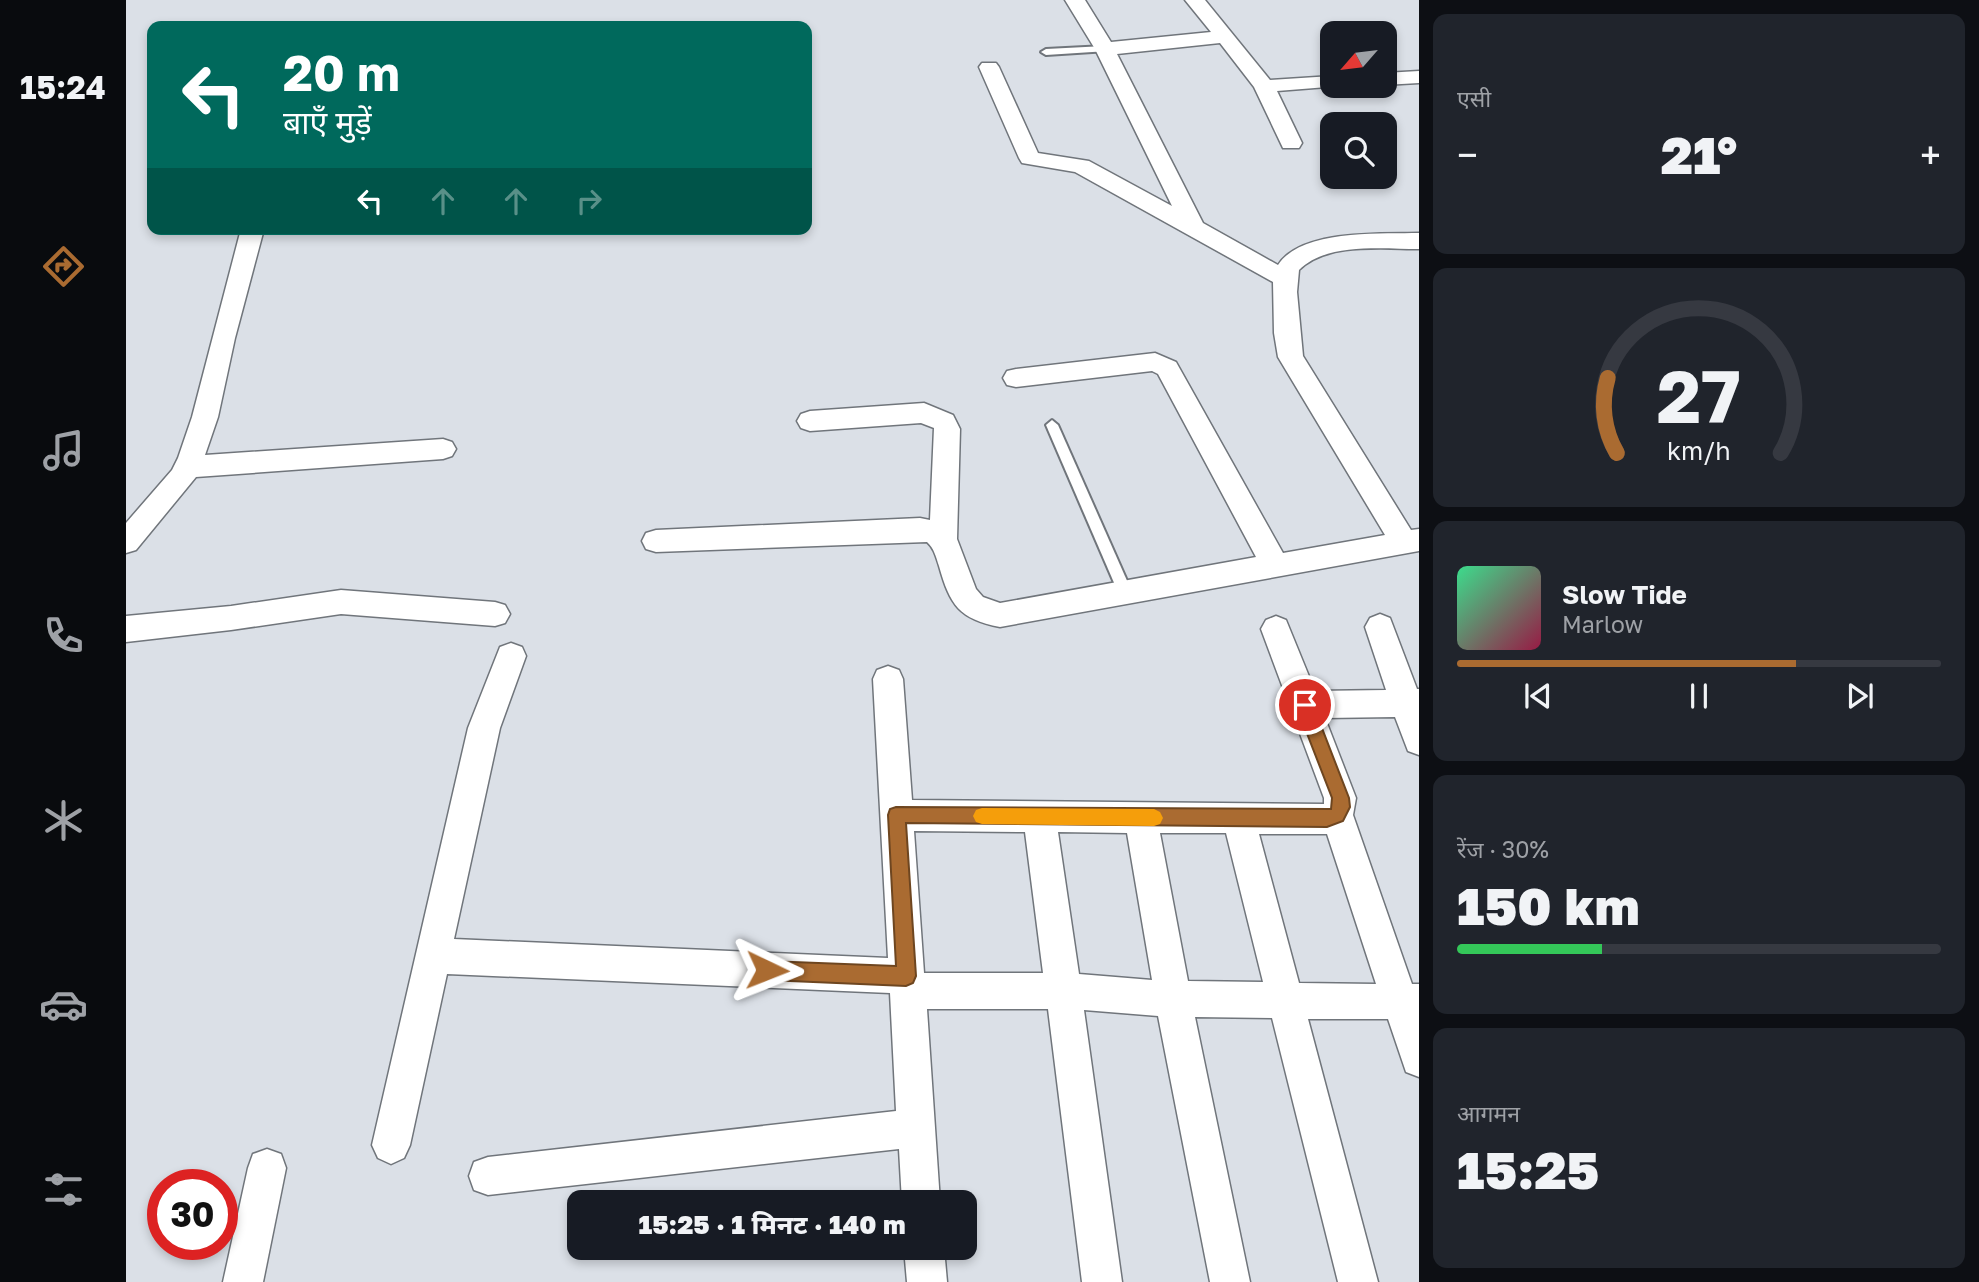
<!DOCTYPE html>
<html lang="hi">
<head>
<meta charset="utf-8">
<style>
	:root { --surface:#171b24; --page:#20242c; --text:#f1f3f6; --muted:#9ea1a6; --line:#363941; --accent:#aa6b31 }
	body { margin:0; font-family:"Golos Text","Noto Sans Devanagari",sans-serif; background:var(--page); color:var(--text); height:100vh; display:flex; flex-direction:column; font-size:26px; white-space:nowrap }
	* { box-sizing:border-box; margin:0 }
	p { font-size:23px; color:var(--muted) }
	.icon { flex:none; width:38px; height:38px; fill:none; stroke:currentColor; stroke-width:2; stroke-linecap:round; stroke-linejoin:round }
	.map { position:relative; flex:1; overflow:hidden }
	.drawer { display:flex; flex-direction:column; gap:14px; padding:14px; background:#0d0f14; width:560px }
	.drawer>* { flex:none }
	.hud { position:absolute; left:21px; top:21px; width:665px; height:214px; border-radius:14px; box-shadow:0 4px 10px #0003; background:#00695c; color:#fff; overflow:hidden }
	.needle { width:46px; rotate:242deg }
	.controls { position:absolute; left:1194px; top:21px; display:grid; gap:14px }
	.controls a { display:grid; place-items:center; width:77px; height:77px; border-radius:14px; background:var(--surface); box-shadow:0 4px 10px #0003; font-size:35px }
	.speed { position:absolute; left:21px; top:1169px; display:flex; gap:14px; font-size:35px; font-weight:700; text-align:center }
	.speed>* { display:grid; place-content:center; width:91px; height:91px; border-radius:50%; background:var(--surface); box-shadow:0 4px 10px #0003; line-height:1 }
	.speed .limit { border:10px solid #d22; background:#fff; color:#111 }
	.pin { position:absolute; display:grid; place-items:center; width:60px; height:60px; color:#fff; margin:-30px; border:4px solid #fff; border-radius:50%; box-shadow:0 2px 7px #0007 }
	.me { position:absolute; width:77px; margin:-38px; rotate:92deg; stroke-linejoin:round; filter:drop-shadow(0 0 5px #0008) }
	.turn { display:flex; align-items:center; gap:24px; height:147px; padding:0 21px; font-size:32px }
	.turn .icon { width:91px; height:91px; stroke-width:2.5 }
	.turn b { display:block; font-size:49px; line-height:60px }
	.lanes { display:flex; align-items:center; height:66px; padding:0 21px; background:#0003; justify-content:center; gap:35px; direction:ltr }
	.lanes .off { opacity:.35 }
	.big { font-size:52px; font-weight:800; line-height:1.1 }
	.drawer .card { flex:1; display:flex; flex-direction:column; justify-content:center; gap:10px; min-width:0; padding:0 24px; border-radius:14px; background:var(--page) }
	.drawer .dial { align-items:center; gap:0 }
	.dial svg { height:182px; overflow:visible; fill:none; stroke:var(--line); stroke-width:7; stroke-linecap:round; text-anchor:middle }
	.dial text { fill:var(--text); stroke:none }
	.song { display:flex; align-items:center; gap:21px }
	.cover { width:84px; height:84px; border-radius:10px; background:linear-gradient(135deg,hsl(150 70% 55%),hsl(340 70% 35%)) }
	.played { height:7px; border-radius:4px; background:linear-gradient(90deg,var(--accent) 70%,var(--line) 70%) }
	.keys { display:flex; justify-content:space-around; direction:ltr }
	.heat { display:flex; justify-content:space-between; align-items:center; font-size:38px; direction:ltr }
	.charge { height:10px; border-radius:5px; background:linear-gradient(90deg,#34c759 30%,var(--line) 0) }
	.trip { position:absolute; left:441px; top:1190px; width:410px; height:70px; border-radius:14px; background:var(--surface); box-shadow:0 4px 10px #0003; font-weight:800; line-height:70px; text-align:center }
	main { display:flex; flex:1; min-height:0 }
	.tab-bar { display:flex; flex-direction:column; width:126px; justify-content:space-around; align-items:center; background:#090b0e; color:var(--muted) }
	.tab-bar .icon { width:49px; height:49px }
	.tab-bar .active { color:var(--accent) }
	.tab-bar b { font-size:32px; color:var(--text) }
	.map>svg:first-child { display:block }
</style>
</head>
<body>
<main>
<nav class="tab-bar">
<b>15:24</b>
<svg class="icon active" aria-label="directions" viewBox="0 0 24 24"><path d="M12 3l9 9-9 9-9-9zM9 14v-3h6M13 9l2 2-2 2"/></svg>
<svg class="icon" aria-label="music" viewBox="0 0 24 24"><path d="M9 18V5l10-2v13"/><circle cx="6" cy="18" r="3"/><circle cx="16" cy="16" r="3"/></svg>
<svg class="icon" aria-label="phone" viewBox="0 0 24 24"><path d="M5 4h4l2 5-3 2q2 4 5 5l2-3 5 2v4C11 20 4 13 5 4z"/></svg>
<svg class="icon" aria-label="climate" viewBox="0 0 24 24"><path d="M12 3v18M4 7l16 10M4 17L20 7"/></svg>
<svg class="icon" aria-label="car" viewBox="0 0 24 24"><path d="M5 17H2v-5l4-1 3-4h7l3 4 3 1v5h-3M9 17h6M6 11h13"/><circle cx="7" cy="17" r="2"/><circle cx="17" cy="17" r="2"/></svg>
<svg class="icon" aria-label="filters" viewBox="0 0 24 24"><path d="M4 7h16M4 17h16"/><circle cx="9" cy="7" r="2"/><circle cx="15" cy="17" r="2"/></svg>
</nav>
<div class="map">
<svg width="1293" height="1282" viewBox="0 0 1293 1282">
	<rect width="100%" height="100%" fill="#dbe0e7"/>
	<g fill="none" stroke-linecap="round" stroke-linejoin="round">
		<defs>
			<g id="service">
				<polygon points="979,46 982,47 982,51 920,55 915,52 920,49"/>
				<polygon points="926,420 932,425 1006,592 1004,596 994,596 992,592 920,425"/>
			</g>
			<g id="minor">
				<path d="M939,0H959L985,42L1085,32L1059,0H1079L1144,80L1206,76V86H1214L1151,91L1176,143L1173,148H1157L1128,87L1094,43L991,54L1077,223L1152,265C1175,229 1255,234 1293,233V249C1257,249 1201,242 1173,270L1171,292L1177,356L1285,530L1293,529V551L874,627C833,619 824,605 813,566C810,557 808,548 801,542L530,552L520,549L516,541L520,533L530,530L794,518L804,520L808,428L795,423L684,431L675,428L671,421L675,414L684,411L798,403L827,415L834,429L831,539L850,589L857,597L874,603L1130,557L1032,374L1026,371L890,387L881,385L877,378L881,371L890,369L1029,353L1050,362L1157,553L1259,535L1152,357L1148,333L1147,282L949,172L896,163L893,158L853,67L856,63H870L873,67L912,153L963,161L1046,206L969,49Z"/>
				<polygon points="1293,71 1293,83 1258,85 1258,73"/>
				<polygon points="115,229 138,229 109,338 92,417 79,455 317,439 326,442 330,449 326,456 317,459 70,477 10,550 0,553 0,523 46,470 52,458 66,417"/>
				<polygon points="215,590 369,602 379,605 384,614 379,623 369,626 215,614 105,630 0,642 0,616 105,606"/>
				<path d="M1254,614L1264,618L1291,689H1293V755L1282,751L1269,717L1199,718L1230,798L1227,815L1286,984H1293V1077L1280,1072L1262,1019H1182L1252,1282H1212L1146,1018L1069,1017L1124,1282H1084L1032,1016L958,1010L996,1282H956L922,1009H801L814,1202H776L773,1149L362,1195L348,1190L343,1176L348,1162L362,1157L770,1111L764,993L321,974L284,1145L278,1158L265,1164L252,1158L246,1145L342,728L374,647L385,643L396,647L400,656L374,728L328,939L762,958L747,679L751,670L762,666L773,670L777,679L786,800L1198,804V798L1135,629L1140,620L1150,616L1160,620L1189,691L1260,690L1239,627L1244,618ZM788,831L899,832L917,973H798ZM932,832L1001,833L1026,980L953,974ZM1034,833H1100L1137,982L1062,981ZM1133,834H1201L1250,984L1173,983Z"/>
				<polygon points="141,1149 155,1154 160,1168 137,1282 97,1282 122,1168 127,1154"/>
				<polygon points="778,1248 818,1248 821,1282 781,1282"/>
			</g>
		</defs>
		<use href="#service" stroke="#70757b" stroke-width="4"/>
		<use href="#minor" stroke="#70757b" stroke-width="3"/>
		<use href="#service" fill="#fff" fill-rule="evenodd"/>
		<use href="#minor" fill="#fff" fill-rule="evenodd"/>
	</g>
	<polygon fill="#aa6b31" stroke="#6e4620" stroke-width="2" points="1179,698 1184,700 1187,705 1223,798 1224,807 1217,821 1201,827 780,823 790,976 787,983 780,986 641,980 635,977 632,970 635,964 641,961 770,966 762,815 764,809 770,807 1205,809 1206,798 1170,705 1173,700"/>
	<polygon fill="#f59e0b" points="856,808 1028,809 1034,812 1037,818 1034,824 1028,826 856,824 850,822 847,816 850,810"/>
</svg>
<div class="controls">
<a><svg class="needle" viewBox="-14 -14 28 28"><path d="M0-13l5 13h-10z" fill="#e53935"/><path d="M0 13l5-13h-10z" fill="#9ea1a6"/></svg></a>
<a><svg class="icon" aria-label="search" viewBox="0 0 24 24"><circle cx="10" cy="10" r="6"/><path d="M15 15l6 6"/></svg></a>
</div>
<div class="speed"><div class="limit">30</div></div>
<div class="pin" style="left:1179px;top:705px;background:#d93025"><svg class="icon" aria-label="arrive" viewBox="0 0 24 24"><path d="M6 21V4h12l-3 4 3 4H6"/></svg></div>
<svg class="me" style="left:641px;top:970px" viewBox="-20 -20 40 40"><path d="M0-17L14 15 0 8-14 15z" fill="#aa6b31" stroke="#fff" stroke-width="4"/></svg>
<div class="trip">15:25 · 1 मिनट · 140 m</div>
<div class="hud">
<div class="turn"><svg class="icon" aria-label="left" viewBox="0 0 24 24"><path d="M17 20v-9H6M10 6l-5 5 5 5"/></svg><div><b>20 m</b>बाएँ मुड़ें</div></div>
<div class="lanes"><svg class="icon" aria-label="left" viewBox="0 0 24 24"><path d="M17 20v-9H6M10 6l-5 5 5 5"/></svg><svg class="icon off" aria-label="ahead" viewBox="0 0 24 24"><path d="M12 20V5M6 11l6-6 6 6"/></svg><svg class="icon off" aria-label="ahead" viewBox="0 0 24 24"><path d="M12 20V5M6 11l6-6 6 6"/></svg><svg class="icon off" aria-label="right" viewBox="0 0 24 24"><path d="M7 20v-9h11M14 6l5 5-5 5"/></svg></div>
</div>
</div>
<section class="drawer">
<div class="card"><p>एसी</p>
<div class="heat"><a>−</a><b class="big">21°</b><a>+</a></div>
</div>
<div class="card dial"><svg viewBox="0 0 100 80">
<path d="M14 69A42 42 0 1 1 86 69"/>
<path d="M14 69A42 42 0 0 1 10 36" stroke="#aa6b31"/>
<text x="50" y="56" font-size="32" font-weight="700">27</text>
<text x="50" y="72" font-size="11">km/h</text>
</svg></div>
<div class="card">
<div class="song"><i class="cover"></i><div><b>Slow Tide</b><p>Marlow</p></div></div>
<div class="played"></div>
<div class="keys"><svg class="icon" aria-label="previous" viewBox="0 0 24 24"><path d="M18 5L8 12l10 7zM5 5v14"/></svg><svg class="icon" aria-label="pause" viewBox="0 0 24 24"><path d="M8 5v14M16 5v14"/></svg><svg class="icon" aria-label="next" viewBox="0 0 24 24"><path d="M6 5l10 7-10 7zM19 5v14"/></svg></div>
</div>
<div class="card"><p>रेंज · 30%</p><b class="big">150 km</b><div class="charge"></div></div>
<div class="card"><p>आगमन</p><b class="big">15:25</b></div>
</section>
</main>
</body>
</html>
